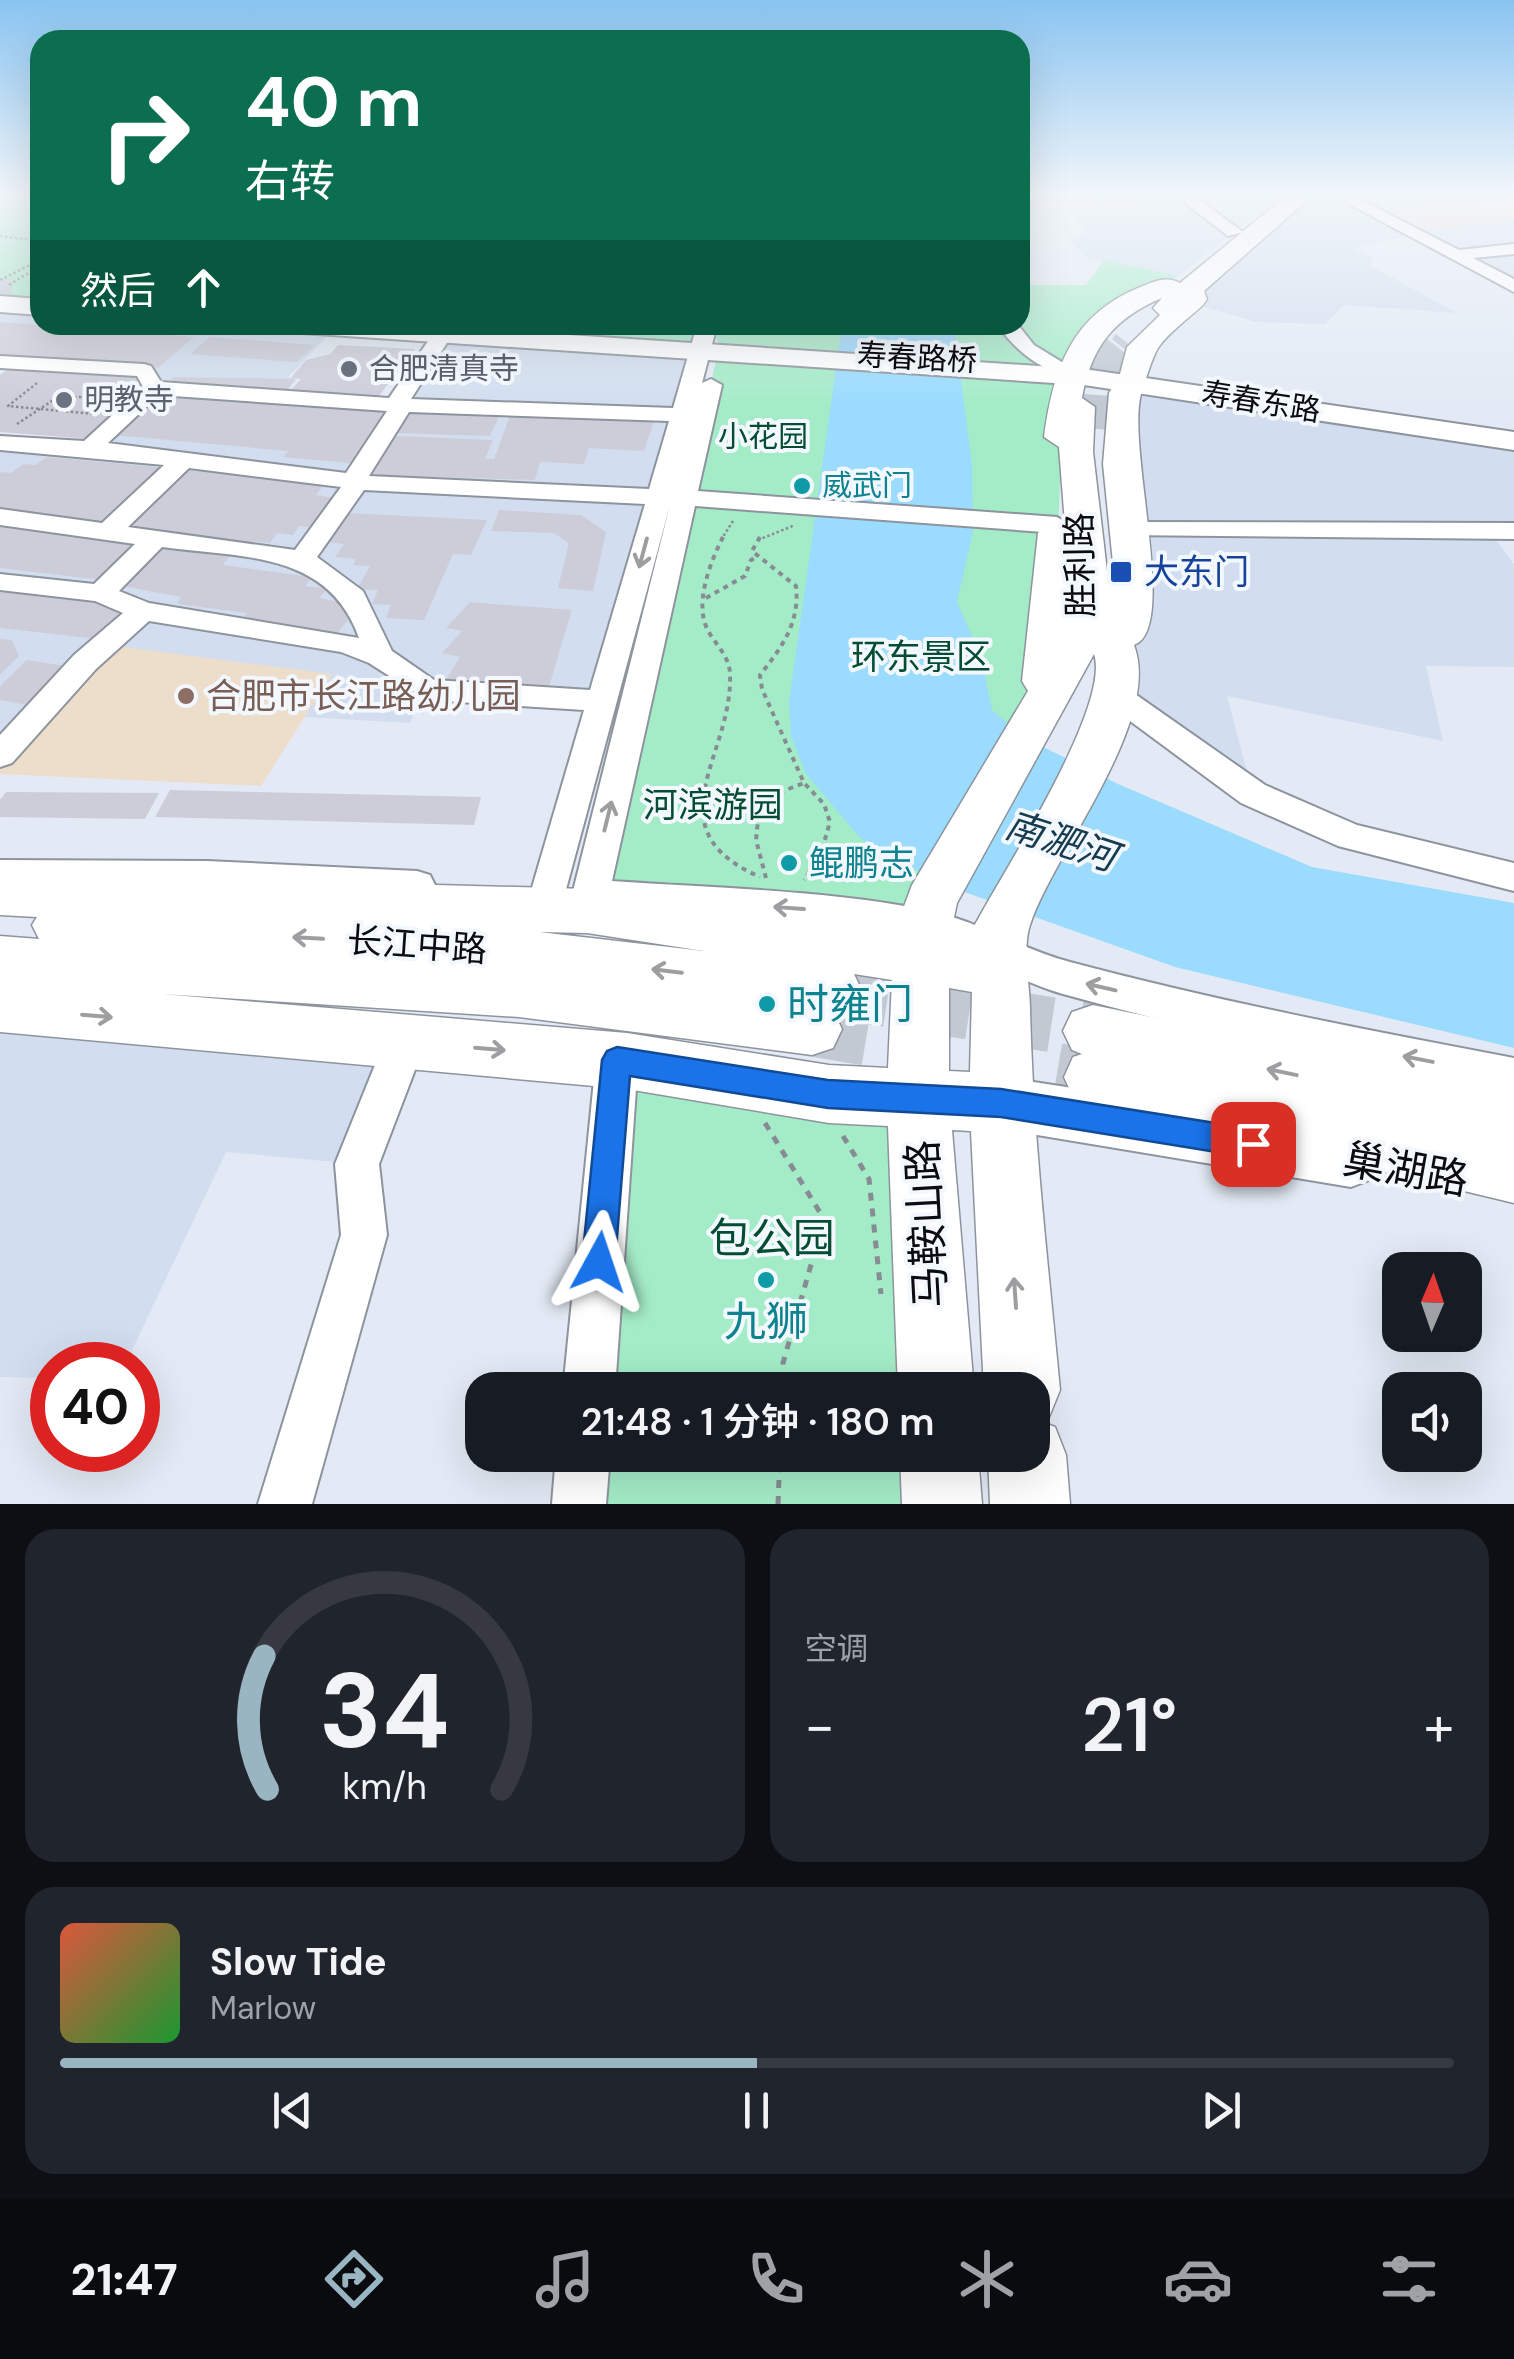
<!DOCTYPE html>
<html lang="zh">
<head>
<meta charset="utf-8">
<style>
	:root { --surface:#171b24; --page:#20242c; --text:#f1f3f6; --muted:#9ea1a6; --line:#363941; --accent:#99b5c1 }
	body { margin:0; font-family:"DM Sans","Noto Sans SC",sans-serif; background:var(--page); color:var(--text); height:100vh; display:flex; flex-direction:column; font-size:38px; white-space:nowrap }
	* { box-sizing:border-box; margin:0 }
	p { font-size:32px; color:var(--muted) }
	.icon { flex:none; width:55px; height:55px; fill:none; stroke:currentColor; stroke-width:2; stroke-linecap:round; stroke-linejoin:round }
	.map { position:relative; height:1504px; overflow:hidden }
	.drawer { display:flex; flex-direction:column; gap:25px; padding:25px; background:#0d0f14; flex:1 }
	.drawer>* { flex:none }
	.top-card { position:absolute; left:30px; top:30px; width:1000px; height:305px; border-radius:30px; box-shadow:0 10px 40px #0002; background:#0b6e4f; color:#fff; overflow:hidden }
	.needle { width:65px; rotate:2deg }
	.controls { position:absolute; left:1382px; top:1252px; display:grid; gap:20px }
	.controls a { display:grid; place-items:center; width:100px; height:100px; border-radius:20px; background:var(--surface); box-shadow:0 10px 40px #0002; font-size:50px }
	.speed { position:absolute; left:30px; top:1342px; display:flex; gap:20px; font-size:50px; font-weight:700; text-align:center }
	.speed>* { display:grid; place-content:center; width:130px; height:130px; border-radius:50%; background:var(--surface); box-shadow:0 10px 40px #0002; line-height:1 }
	.speed .limit { border:15px solid #d22; background:#fff; color:#111 }
	.pin { position:absolute; display:grid; place-items:center; width:85px; height:85px; color:#fff; margin:-42px; border-radius:20px; box-shadow:0 5px 15px #0006 }
	.me { position:absolute; width:110px; margin:-55px; rotate:5deg; stroke-linejoin:round; filter:drop-shadow(0 0 8px #0008) }
	.turn { display:flex; align-items:center; gap:35px; height:210px; padding:0 50px; font-size:45px }
	.turn .icon { width:130px; height:130px; stroke-width:2.5 }
	.turn b { display:block; font-size:70px; line-height:85px }
	.then { display:flex; align-items:center; height:95px; padding:0 50px; background:#0003; gap:20px; font-size:38px }
	.big { font-size:75px; font-weight:600; line-height:1.1 }
	.drawer .card { flex:1; display:flex; flex-direction:column; justify-content:center; gap:15px; min-width:0; padding:0 35px; border-radius:30px; background:var(--page) }
	.drawer .dial { align-items:center; gap:0 }
	.dial svg { height:260px; overflow:visible; fill:none; stroke:var(--line); stroke-width:7; stroke-linecap:round; text-anchor:middle }
	.dial text { fill:var(--text); stroke:none }
	.song { display:flex; align-items:center; gap:30px }
	.cover { width:120px; height:120px; border-radius:15px; background:linear-gradient(135deg,hsl(10 70% 55%),hsl(130 70% 35%)) }
	.played { height:10px; border-radius:5px; background:linear-gradient(90deg,var(--accent) 50%,var(--line) 50%) }
	.keys { display:flex; justify-content:space-around; direction:ltr }
	.heat { display:flex; justify-content:space-between; align-items:center; font-size:55px; direction:ltr }
	.drawer .tiles { flex:1; display:grid; gap:25px; grid-template-columns:1fr 1fr }
	.card:last-child { grid-column:span 2 }
	.trip { position:absolute; left:465px; top:1372px; width:585px; height:100px; border-radius:30px; background:var(--surface); box-shadow:0 10px 40px #0002; font-weight:600; line-height:100px; text-align:center }
	.dock { display:flex; height:160px; justify-content:space-around; align-items:center; background:#090b0e; color:var(--muted) }
	.dock .icon { width:70px; height:70px }
	.dock .selected { color:var(--accent) }
	.dock b { font-size:45px; color:var(--text) }
	.map>svg:first-child { display:block }
</style>
</head>
<body>
<div class="map">
<svg width="1514" height="1504" viewBox="0 0 1514 1504">
	<rect width="100%" height="100%" fill="#e3eaf5"/>
	<g fill="#d2deef">
		<polygon points="1138,196 1281,196 1178,276 1086,258 1070,240 1086,233 1067,206 1148,202"/>
		<polygon points="1300,196 1342,196 1418,235 1352,247 1373,259 1369,265 1457,313 1344,305 1325,324 1256,322 1189,302 1189,289"/>
		<polygon points="1355,196 1443,196 1464,201 1390,214"/>
		<polygon points="1514,220 1514,278 1419,229"/>
		<polygon points="0,304 40,307 40,325 336,327 288,377 297,379 284,396 398,405 442,335 698,352 602,701 425,688 410,723 304,717 331,675 0,744 0,443 89,448 154,388 144,370 0,364"/>
		<polygon points="1133,382 1514,441 1514,531 1490,532 1514,564 1514,667 1426,666 1443,741 1227,696 1253,794 1114,694"/>
		<polygon points="0,1009 405,1041 357,1164 226,1152 125,1365 52,1365 52,1378 0,1377"/>
	</g>
	<polygon fill="#edddcb" points="107,645 332,674 261,786 0,774 0,755"/>
	<polygon fill="#f2dad1" points="1464,201 1514,208 1514,220 1419,229 1390,214"/>
	<g fill="#a4ecc8">
		<polygon points="0,196 40,196 40,299 0,296"/>
		<polygon points="1104,260 1178,276 1167,286 1123,302 1073,368 720,345 709,325 1020,325 1020,285 1086,285"/>
		<polygon points="429,325 707,325 701,344"/>
		<polygon points="718,353 1073,376 1062,428 1057,565 1041,714 922,924 588,893"/>
		<polygon points="627,1061 918,1102 936,1390 604,1390"/>
		<polygon points="599,1455 939,1455 942,1504 596,1504"/>
	</g>
	<polygon fill="#9adbfe" points="842,325 954,325 972,465 973,532 957,602 981,656 992,710 1023,737 1118,784 1312,867 1514,903 1514,1048 1175,967 942,884 860,838 806,774 791,737 789,702"/>
	<g fill="#cccdd9">
		<polygon points="0,322 194,337 156,369 0,358"/>
		<polygon points="210,337 315,345 297,362 190,354"/>
		<polygon points="338,345 415,349 378,397 289,392 301,379 291,378 306,360 330,354"/>
		<polygon points="14,365 138,373 137,387 90,439 0,432 0,375"/>
		<polygon points="174,377 295,379 287,390 164,388"/>
		<polygon points="154,394 396,412 359,464 283,457 288,451 113,435"/>
		<polygon points="411,412 500,414 490,436 398,433"/>
		<polygon points="511,413 655,418 644,451 589,448 584,464 540,462 535,480 372,475 396,436 493,440 485,459 494,459"/>
		<polygon points="47,457 166,468 109,523 0,509 0,472 11,473 23,464 36,465"/>
		<polygon points="183,465 323,486 316,495 341,499 319,529 299,526 293,535 277,533 270,543 252,541 247,547 122,527"/>
		<polygon points="499,510 581,515 606,532 593,591 558,588 569,543 554,533 491,531"/>
		<polygon points="346,513 487,520 471,555 453,554 424,620 386,618 391,605 372,604 378,590 357,589 370,566 353,565 356,559 335,557 344,544 325,542"/>
		<polygon points="0,522 35,526 31,530 142,540 102,580 0,568"/>
		<polygon points="161,541 234,549 223,565 312,577 305,586 328,589 319,598 359,606 336,635 242,620 247,613 177,604 181,597 117,585"/>
		<polygon points="0,590 108,604 133,613 107,640 0,628"/>
		<polygon points="470,602 572,610 548,690 441,688 460,657 442,653 462,631 446,628"/>
		<polygon points="0,639 12,640 19,656 0,675"/>
		<polygon points="27,660 72,667 33,706 0,700 0,686"/>
		<polygon points="170,790 346,794 481,797 474,825 155,817"/>
		<polygon points="6,792 159,793 145,819 0,817 0,800"/>
	</g>
	<g fill="none" stroke-linecap="round" stroke-linejoin="round">
		<polyline stroke="#c2c9d3" stroke-width="18" stroke-dasharray="18 9" stroke-linecap="butt" points="0,287 12,288"/>
		<polyline stroke="#c2c9d3" stroke-width="26" stroke-dasharray="26 14" stroke-linecap="butt" points="1122,347 1126,342"/>
		<polyline stroke="#c2c9d3" stroke-width="34" stroke-dasharray="34 18" stroke-linecap="butt" points="1098,429 1102,373 1124,345"/>
		<g stroke="#c2c9d3" stroke-width="55" stroke-dasharray="55 28" stroke-linecap="butt">
			<polyline points="833,991 1093,1031"/>
			<polyline points="812,1029 1095,1077"/>
		</g>
		<defs>
			<g id="minor">
				<polygon points="1176,196 1194,196 1243,232 1228,236"/>
				<polygon points="1334,196 1353,196 1459,250 1514,244 1514,254 1473,258 1514,279 1514,292"/>
				<path d="M697,325H717L702,383L711,379L722,385L698,491L1057,517L1070,525L1057,533L695,506L612,881C715,888 820,890 921,909C974,918 1019,949 1070,962C1216,1001 1366,1030 1514,1058V1096C1363,1067 1211,1035 1063,994C1015,981 972,949 923,940C819,919 711,918 606,910L600,922L587,926L574,922L568,911L670,505L558,919L545,923L532,919L526,908L584,710L427,700L369,663L341,652L149,621L96,669L12,763L0,767V735L74,655L123,613L95,601L0,590V574L94,584L135,544L0,525V509L102,523L164,465L0,450V436L84,441L143,387L137,376L0,368V356L144,364L151,366L161,382L389,398L435,331L442,329L452,335L411,399L673,408ZM159,395L387,411L346,473L108,443ZM409,412L669,421L649,489L369,476ZM189,468L341,487L295,550L128,527ZM364,490L645,504L590,690L434,680L392,651L363,591L317,557ZM162,547C240,558 328,550 359,638L149,603L119,591Z"/>
				<path d="M997,325H1018L1034,345L1070,367L1059,373C1032,365 1014,347 997,325Z"/>
				<polygon points="1129,522 1514,523 1514,539 1120,535 1116,530"/>
				<polygon points="1114,684 1125,687 1265,785 1357,825 1514,863 1514,891 1338,846 1241,803 1103,701 1099,694 1103,687"/>
				<polygon points="0,860 207,861 417,871 430,875 435,885 430,895 417,899 207,889 0,888"/>
				<polygon points="405,1023 420,1028 426,1041 379,1164 387,1235 312,1504 258,1504 341,1235 335,1164 390,1028"/>
				<polygon points="617,1041 632,1047 638,1060 615,1390 563,1390 596,1060 602,1047"/>
				<polygon points="556,1455 610,1455 606,1504 552,1504"/>
			</g>
			<g id="major">
				<polygon points="0,296 40,299 40,315 0,312"/>
				<polygon points="288,325 419,325 1084,369 1514,432 1514,450 1084,385 301,333"/>
				<polygon points="1001,1077 1351,1131 1372,1139 1380,1159 1372,1179 1351,1187 1001,1129 981,1122 973,1103 981,1084"/>
			</g>
			<g id="highway">
				<path d="M1286,196H1312L1204,291L1207,299L1203,305C1189,318 1169,332 1158,348C1152,358 1146,379 1142,391C1124,440 1180,629 1134,645C1163,721 1054,852 1030,925C1022,948 1030,985 1030,1009C1033,1137 1048,1263 1060,1390L1049,1417L1039,1421L1055,1427L1066,1455L1070,1504H990L988,1455H1032V1390H984L971,1131L952,1130L974,1390H898L888,1126L829,1123L627,1089L0,1032V936L39,939L32,925L37,917L0,915V873L587,889L894,933L912,885L1028,691L1022,681L1038,533L1044,525L1065,524L1059,447L1044,437C1053,370 1071,316 1138,288C1153,282 1166,275 1180,283ZM1162,298L1153,308L1160,315L1127,347L1120,374L1109,393L1103,464L1114,573L1107,571L1093,452L1095,407L1082,398C1091,347 1114,318 1162,298ZM1094,654C1111,704 1009,863 982,912L973,928V944L949,941L957,903ZM539,932L587,933L704,951ZM854,974L892,980L888,1068L829,1065L627,1033L162,994L519,1017L812,1055L833,1048L842,1029L835,1015L853,1009L862,991ZM949,988L972,992L970,1072L949,1071Z"/>
				<polygon points="1093,1005 1514,1092 1514,1203 1073,1097 1064,1077 1073,1057 1082,1054 1072,1050 1063,1031 1072,1012"/>
				<polygon points="900,1455 978,1455 982,1504 902,1504"/>
			</g>
		</defs>
		<use href="#minor" stroke="#8d949d" stroke-width="4"/>
		<use href="#major" stroke="#8d949d" stroke-width="4"/>
		<use href="#highway" stroke="#8d949d" stroke-width="3"/>
		<g stroke="#878c94" stroke-width="2.5" stroke-dasharray="2.5 2.5" stroke-linecap="butt">
			<polyline points="0,236 40,241"/>
			<polyline points="0,280 40,260"/>
			<polyline points="9,285 40,266"/>
			<polyline points="37,383 8,406 95,414"/>
			<polyline points="17,424 58,397 114,397"/>
			<polyline points="721,540 733,521"/>
			<polyline points="758,540 795,525"/>
		</g>
		<g stroke="#878c94" stroke-width="4" stroke-dasharray="5 5" stroke-linecap="butt">
			<path d="M723,537C710,563 692,607 710,634C718,647 730,658 730,675C733,756 650,829 760,877"/>
			<path d="M760,537L752,551L796,586C800,623 782,647 760,675L762,689L804,783L824,804L830,822L821,853L804,880"/>
			<polyline points="706,598 745,576 751,560 758,556"/>
			<polyline points="766,878 756,840 760,800 804,783"/>
		</g>
		<g stroke="#878c94" stroke-width="5" stroke-dasharray="8 8" stroke-linecap="butt">
			<polyline points="765,1123 824,1219 783,1363 782,1390"/>
			<polyline points="843,1136 869,1179 881,1294"/>
			<polyline points="778,1504 780,1455"/>
		</g>
		<use href="#minor" fill="#fff" fill-rule="evenodd"/>
		<use href="#major" fill="#fff" fill-rule="evenodd"/>
		<use href="#highway" fill="#fff" fill-rule="evenodd"/>
	</g>
	<defs><path id="oneway-shaft" d="M-6 0H5M1.5-3L5.5 0L1.5 3" fill="none" stroke-width="1.6" stroke-linecap="round" stroke-linejoin="round" transform="scale(2.5)"/></defs>
	<g stroke="#9d9e9f">
		<use href="#oneway-shaft" transform="translate(643 553) rotate(105)"/>
		<use href="#oneway-shaft" transform="translate(608 816) rotate(-76)"/>
		<use href="#oneway-shaft" transform="translate(789 908) rotate(-176)"/>
		<use href="#oneway-shaft" transform="translate(308 938) rotate(-177)"/>
		<use href="#oneway-shaft" transform="translate(667 971) rotate(-173)"/>
		<use href="#oneway-shaft" transform="translate(1101 987) rotate(-167)"/>
		<use href="#oneway-shaft" transform="translate(97 1016) rotate(5)"/>
		<use href="#oneway-shaft" transform="translate(490 1049) rotate(5)"/>
		<use href="#oneway-shaft" transform="translate(1418 1059) rotate(-169)"/>
		<use href="#oneway-shaft" transform="translate(1282 1072) rotate(-168)"/>
		<use href="#oneway-shaft" transform="translate(1015 1293) rotate(-94)"/>
	</g>
	<linearGradient id="sky" x2="0" y2="1"><stop stop-color="#89c4f1"/><stop offset="0.48" stop-color="#f2f6fa"/><stop offset="1" stop-color="#f2f6fa" stop-opacity="0"/></linearGradient>
	<rect width="1514" height="406" fill="url(#sky)"/>
	<polygon fill="#1a73e8" stroke="#114b97" stroke-width="2.5" points="617,1047 828,1080 1001,1089 1253,1129 1264,1133 1268,1144 1264,1154 1253,1158 1001,1117 828,1108 630,1076 615,1262 611,1274 599,1278 587,1274 582,1262 602,1060 607,1051"/>
	<g fill="#6b7280" stroke="#f3f7fe" stroke-width="4">
		<circle cx="349" cy="369" r="10"/>
		<circle cx="64" cy="400" r="10"/>
	</g>
	<g fill="#0f9aa8" stroke="#f3f7fe" stroke-width="4">
		<circle cx="802" cy="486" r="10"/>
		<circle cx="789" cy="863" r="10"/>
		<circle cx="767" cy="1004" r="10"/>
		<circle cx="766" cy="1280" r="10"/>
	</g>
	<rect fill="#1a4fb4" stroke="#f3f7fe" stroke-width="4" x="1109" y="560" width="24" height="24" rx="5"/>
	<circle fill="#8d6e63" stroke="#f3f7fe" stroke-width="4" cx="186" cy="696" r="10"/>
	<g text-anchor="middle" stroke-width="8" stroke-linejoin="round" paint-order="stroke">
		<g font-size="30" fill="#0a0c10" stroke="#f3f7fe">
			<text transform="translate(917 358) rotate(3)" y="10">寿春路桥</text>
			<text transform="translate(1261 402) rotate(9)" y="10">寿春东路</text>
		</g>
		<g font-size="30" fill="#5b616d" stroke="#f3f7fe" text-anchor="start">
			<text x="369" y="379">合肥清真寺</text>
			<text x="84" y="410">明教寺</text>
		</g>
		<g font-size="30" fill="#044d33" stroke="#f3f7fe">
			<text x="763" y="447">小花园</text>
		</g>
		<g font-size="30" fill="#0d838f" stroke="#f3f7fe" text-anchor="start">
			<text x="822" y="496">威武门</text>
		</g>
		<g font-size="35" fill="#0a0c10" stroke="#f3f7fe">
			<text transform="translate(1080 565) rotate(-91)" y="12">胜利路</text>
			<text transform="translate(417 945) rotate(4)" y="12">长江中路</text>
		</g>
		<g font-size="35" fill="#164399" stroke="#f3f7fe" text-anchor="start">
			<text x="1144" y="584">大东门</text>
		</g>
		<g font-size="35" fill="#044d33" stroke="#f3f7fe">
			<text x="921" y="669">环东景区</text>
			<text x="713" y="817">河滨游园</text>
		</g>
		<g font-size="35" fill="#785e54" stroke="#f3f7fe" text-anchor="start">
			<text x="206" y="708">合肥市长江路幼儿园</text>
		</g>
		<g font-size="35" fill="#0d838f" stroke="#f3f7fe" text-anchor="start">
			<text x="809" y="875">鲲鹏志</text>
		</g>
		<g font-size="38" font-style="italic" fill="#173c4f" stroke="#f3f7fe">
			<text transform="translate(1061 841) rotate(18)" y="13">南淝河</text>
		</g>
		<g font-size="42" fill="#0d838f" stroke="#f3f7fe" text-anchor="start">
			<text x="787" y="1019">时雍门</text>
			<text x="766" y="1336" text-anchor="middle">九狮</text>
		</g>
		<g font-size="42" fill="#0a0c10" stroke="#f3f7fe">
			<text transform="translate(1406 1169) rotate(10)" y="15">巢湖路</text>
			<text transform="translate(926 1224) rotate(-93)" y="15">马鞍山路</text>
		</g>
		<g font-size="42" fill="#044d33" stroke="#f3f7fe">
			<text x="772" y="1253">包公园</text>
		</g>
	</g>
</svg>
<div class="controls">
<a><svg class="needle" viewBox="-14 -14 28 28"><path d="M0-13l5 13h-10z" fill="#e53935"/><path d="M0 13l5-13h-10z" fill="#9ea1a6"/></svg></a>
<a><svg class="icon" aria-label="sound" viewBox="0 0 24 24"><path d="M4 9h4l5-4v14l-5-4H4zM17 9q2 3 0 6"/></svg></a>
</div>
<div class="speed"><div class="limit">40</div></div>
<div class="pin" style="left:1253px;top:1144px;background:#d93025"><svg class="icon" aria-label="arrive" viewBox="0 0 24 24"><path d="M6 21V4h12l-3 4 3 4H6"/></svg></div>
<svg class="me" style="left:599px;top:1262px" viewBox="-20 -20 40 40"><path d="M0-17L14 15 0 8-14 15z" fill="#1a73e8" stroke="#fff" stroke-width="4"/></svg>
<div class="trip">21:48 · 1 分钟 · 180 m</div>
<div class="top-card">
<div class="turn"><svg class="icon" aria-label="right" viewBox="0 0 24 24"><path d="M7 20v-9h11M14 6l5 5-5 5"/></svg><div><b>40 m</b>右转</div></div>
<div class="then">然后<svg class="icon" aria-label="ahead" viewBox="0 0 24 24"><path d="M12 20V5M6 11l6-6 6 6"/></svg></div>
</div>
</div>
<section class="drawer">
<div class="tiles">
<div class="card dial"><svg viewBox="0 0 100 80">
<path d="M14 69A42 42 0 1 1 86 69"/>
<path d="M14 69A42 42 0 0 1 13 28" stroke="#99b5c1"/>
<text x="50" y="56" font-size="32" font-weight="700">34</text>
<text x="50" y="72" font-size="11">km/h</text>
</svg></div>
<div class="card"><p>空调</p>
<div class="heat"><a>−</a><b class="big">21°</b><a>+</a></div>
</div>
<div class="card">
<div class="song"><i class="cover"></i><div><b>Slow Tide</b><p>Marlow</p></div></div>
<div class="played"></div>
<div class="keys"><svg class="icon" aria-label="previous" viewBox="0 0 24 24"><path d="M18 5L8 12l10 7zM5 5v14"/></svg><svg class="icon" aria-label="pause" viewBox="0 0 24 24"><path d="M8 5v14M16 5v14"/></svg><svg class="icon" aria-label="next" viewBox="0 0 24 24"><path d="M6 5l10 7-10 7zM19 5v14"/></svg></div>
</div>
</div>
</section>
<nav class="dock">
<b>21:47</b>
<svg class="icon selected" aria-label="directions" viewBox="0 0 24 24"><path d="M12 3l9 9-9 9-9-9zM9 14v-3h6M13 9l2 2-2 2"/></svg>
<svg class="icon" aria-label="music" viewBox="0 0 24 24"><path d="M9 18V5l10-2v13"/><circle cx="6" cy="18" r="3"/><circle cx="16" cy="16" r="3"/></svg>
<svg class="icon" aria-label="phone" viewBox="0 0 24 24"><path d="M5 4h4l2 5-3 2q2 4 5 5l2-3 5 2v4C11 20 4 13 5 4z"/></svg>
<svg class="icon" aria-label="climate" viewBox="0 0 24 24"><path d="M12 3v18M4 7l16 10M4 17L20 7"/></svg>
<svg class="icon" aria-label="car" viewBox="0 0 24 24"><path d="M5 17H2v-5l4-1 3-4h7l3 4 3 1v5h-3M9 17h6M6 11h13"/><circle cx="7" cy="17" r="2"/><circle cx="17" cy="17" r="2"/></svg>
<svg class="icon" aria-label="filters" viewBox="0 0 24 24"><path d="M4 7h16M4 17h16"/><circle cx="9" cy="7" r="2"/><circle cx="15" cy="17" r="2"/></svg>
</nav>
</body>
</html>
